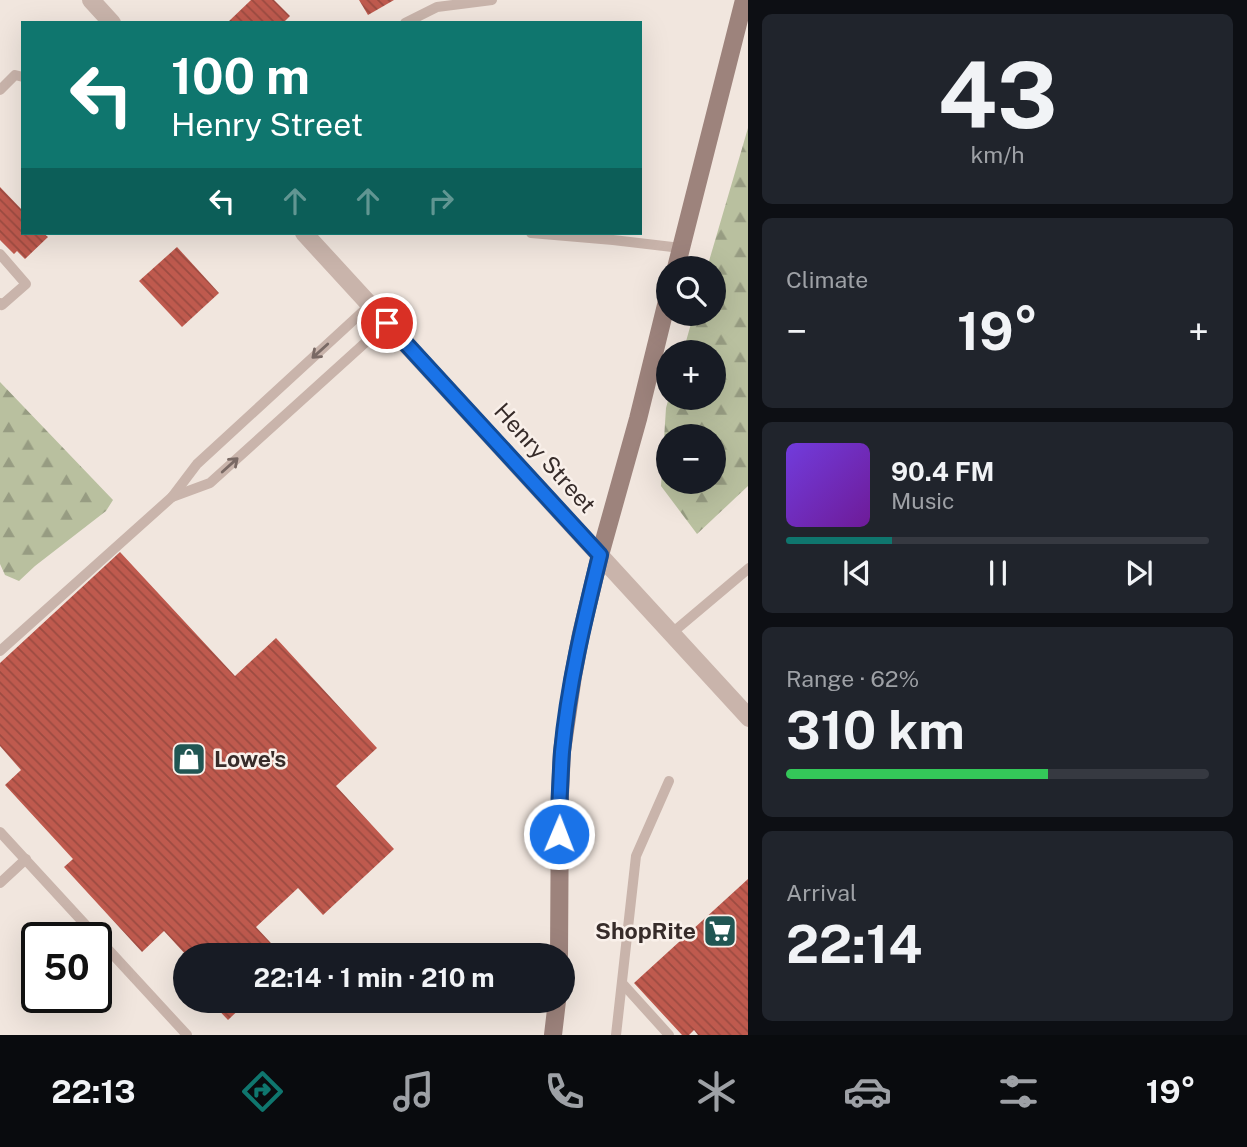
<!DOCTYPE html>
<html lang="en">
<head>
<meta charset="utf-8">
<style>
	:root { --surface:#171b24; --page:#20242c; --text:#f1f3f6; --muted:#9ea1a6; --line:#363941; --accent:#0f766e }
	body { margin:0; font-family:"Public Sans",sans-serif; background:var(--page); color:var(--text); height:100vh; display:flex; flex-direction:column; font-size:26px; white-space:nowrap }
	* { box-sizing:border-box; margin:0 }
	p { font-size:23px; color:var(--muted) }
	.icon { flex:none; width:38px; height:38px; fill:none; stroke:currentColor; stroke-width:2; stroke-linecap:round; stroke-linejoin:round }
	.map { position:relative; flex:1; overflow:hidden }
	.panel { display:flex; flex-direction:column; gap:14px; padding:14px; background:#0d0f14; width:499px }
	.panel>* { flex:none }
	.top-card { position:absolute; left:21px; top:21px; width:621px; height:214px; border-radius:0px; box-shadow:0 7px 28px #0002; background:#0f766e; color:#fff; overflow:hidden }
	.controls { position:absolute; left:656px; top:256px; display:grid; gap:14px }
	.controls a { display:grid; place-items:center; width:70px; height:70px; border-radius:50%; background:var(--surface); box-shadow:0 7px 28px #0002; font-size:35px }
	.speed { position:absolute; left:21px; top:922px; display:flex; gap:14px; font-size:35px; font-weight:700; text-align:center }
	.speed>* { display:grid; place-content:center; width:91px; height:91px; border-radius:50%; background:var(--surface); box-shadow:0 7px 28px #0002; line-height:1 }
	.speed .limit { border:4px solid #111; border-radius:10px; background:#fff; color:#111 }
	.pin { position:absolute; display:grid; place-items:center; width:60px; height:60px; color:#fff; margin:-30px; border:4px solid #fff; border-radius:50%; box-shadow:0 2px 7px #0007 }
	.me { position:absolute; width:77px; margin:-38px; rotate:1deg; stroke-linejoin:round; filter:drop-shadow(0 0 5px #0008) }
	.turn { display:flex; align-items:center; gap:24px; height:147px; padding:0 35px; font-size:32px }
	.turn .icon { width:91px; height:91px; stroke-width:2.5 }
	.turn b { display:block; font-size:49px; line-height:60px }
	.lanes { display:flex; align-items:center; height:66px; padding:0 35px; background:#0003; justify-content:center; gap:35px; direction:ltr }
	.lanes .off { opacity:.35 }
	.big { font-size:52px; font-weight:700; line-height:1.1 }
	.panel .card { flex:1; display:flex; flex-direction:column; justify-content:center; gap:10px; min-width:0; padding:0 24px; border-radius:10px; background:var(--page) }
	.panel .dial { align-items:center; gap:0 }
	.dial b { font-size:91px; line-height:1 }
	.song { display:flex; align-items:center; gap:21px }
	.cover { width:84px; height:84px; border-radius:10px; background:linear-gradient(135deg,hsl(260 70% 55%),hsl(280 70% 35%)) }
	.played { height:7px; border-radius:4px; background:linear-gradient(90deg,var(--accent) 25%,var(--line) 25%) }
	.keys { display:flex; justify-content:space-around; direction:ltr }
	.heat { display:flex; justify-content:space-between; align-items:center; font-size:38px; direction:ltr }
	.charge { height:10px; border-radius:5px; background:linear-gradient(90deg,#34c759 62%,var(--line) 0) }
	.trip { position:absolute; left:173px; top:943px; width:402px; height:70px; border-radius:35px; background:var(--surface); box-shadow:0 7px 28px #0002; font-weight:700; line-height:70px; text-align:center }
	.menu { display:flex; height:112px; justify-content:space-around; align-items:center; background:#090b0e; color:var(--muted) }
	.menu .icon { width:49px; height:49px }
	.menu .current { color:var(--accent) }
	.menu b { font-size:32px; color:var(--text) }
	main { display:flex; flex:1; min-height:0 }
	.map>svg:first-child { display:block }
</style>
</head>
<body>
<main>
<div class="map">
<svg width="749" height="1035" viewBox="0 0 749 1035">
	<defs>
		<pattern id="forest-firs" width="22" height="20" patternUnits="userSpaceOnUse" patternTransform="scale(1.75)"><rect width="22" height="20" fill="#b9c09f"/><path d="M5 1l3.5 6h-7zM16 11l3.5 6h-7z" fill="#979c82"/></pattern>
		<pattern id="building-back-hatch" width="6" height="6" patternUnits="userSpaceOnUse" patternTransform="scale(1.75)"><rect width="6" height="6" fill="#bf5a4e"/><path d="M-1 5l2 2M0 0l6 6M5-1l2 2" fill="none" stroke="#9c4b41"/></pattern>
	</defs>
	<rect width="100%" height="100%" fill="#f1e6de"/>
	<g fill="url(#forest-firs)" fill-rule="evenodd">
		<path d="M748,128V486L697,534L661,486L666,408L669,397H714V352H683L694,313H714V268H707ZM668,436H714V481H668Z"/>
		<polygon points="0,382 113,500 106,511 35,566 19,581 5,575 0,564"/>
	</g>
	<g fill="url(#building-back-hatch)">
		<polygon points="251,0 274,0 290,16 283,23 227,23"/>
		<polygon points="359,0 394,0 368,15"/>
		<polygon points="0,187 23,211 23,233 43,233 48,237 25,259 17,251 14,254 0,240"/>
		<polygon points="177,247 219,293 182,327 139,281"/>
		<polygon points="120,552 235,676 276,638 377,748 336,786 394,849 323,915 298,888 256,927 283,956 187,956 164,931 142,952 64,867 73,859 5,785 21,770 0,746 0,663"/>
		<polygon points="749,878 749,1035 698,1035 694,1030 689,1035 682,1035 634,983"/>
		<polygon points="210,1001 248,1001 228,1020"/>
	</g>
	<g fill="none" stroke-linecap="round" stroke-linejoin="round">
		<g stroke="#c9b4ab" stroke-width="10">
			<polyline points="405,23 437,7 492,0"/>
			<polyline points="0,90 15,75 23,77"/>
			<polyline points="531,233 613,240 681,248"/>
			<polyline points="0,254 26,284 2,305 0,303"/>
			<polyline points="172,497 210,483 387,323"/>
			<polyline points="672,633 749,568"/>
			<polyline points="0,651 172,497 197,464 370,305"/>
			<polyline points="0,832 187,1035"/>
			<polyline points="0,883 26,859"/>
			<polyline points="622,983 669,1035"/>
			<polyline points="616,1035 636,856 669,781"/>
		</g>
		<g stroke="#c9b4ab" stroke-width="18">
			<polyline points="91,0 112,23"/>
			<polyline points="304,233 749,718"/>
		</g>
		<g stroke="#9d837c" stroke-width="18">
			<polyline points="676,268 744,0"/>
			<polyline points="559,956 560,794 562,751 573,676 581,634 600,555 638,419 668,297"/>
			<polyline points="553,1035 557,1001"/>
		</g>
	</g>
	<defs><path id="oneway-shaft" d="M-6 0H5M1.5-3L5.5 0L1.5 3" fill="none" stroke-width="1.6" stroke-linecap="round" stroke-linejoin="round" transform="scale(1.75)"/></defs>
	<g stroke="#796964">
		<use href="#oneway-shaft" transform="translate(320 351) rotate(138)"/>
		<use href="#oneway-shaft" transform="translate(230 465) rotate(-42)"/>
	</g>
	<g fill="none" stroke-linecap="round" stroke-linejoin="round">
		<defs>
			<path id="route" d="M387,323L600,555C584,620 568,686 562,752C560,780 559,807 559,834"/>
		</defs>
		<use href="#route" stroke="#114b97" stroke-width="18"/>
		<use href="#route" stroke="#1a73e8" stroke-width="12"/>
	</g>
	<defs>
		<symbol id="shop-square" viewBox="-11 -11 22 22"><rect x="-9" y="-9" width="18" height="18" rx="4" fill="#215653" stroke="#f9f0ea"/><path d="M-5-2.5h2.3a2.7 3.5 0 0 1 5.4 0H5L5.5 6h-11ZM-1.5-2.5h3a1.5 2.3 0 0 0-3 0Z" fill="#fff"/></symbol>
		<symbol id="supermarket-square" viewBox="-11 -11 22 22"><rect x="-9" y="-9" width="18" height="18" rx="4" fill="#215653" stroke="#f9f0ea"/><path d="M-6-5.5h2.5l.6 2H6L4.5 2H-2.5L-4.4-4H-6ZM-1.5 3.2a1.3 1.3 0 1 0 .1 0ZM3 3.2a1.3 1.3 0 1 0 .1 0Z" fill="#fff"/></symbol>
	</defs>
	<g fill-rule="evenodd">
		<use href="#shop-square" x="170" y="740" width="38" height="38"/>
		<use href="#supermarket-square" x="701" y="912" width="38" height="38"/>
	</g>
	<g text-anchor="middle" stroke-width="5" stroke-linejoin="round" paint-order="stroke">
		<g font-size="23" fill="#372c2a" stroke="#f9f0ea">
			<text transform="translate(545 458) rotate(48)" y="8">Henry Street</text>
		</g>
		<g font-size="23" font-weight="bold" fill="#372c2a" stroke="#f9f0ea" text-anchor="start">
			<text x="214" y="767">Lowe's</text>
			<text x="696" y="939" text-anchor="end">ShopRite</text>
		</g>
	</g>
</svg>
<div class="controls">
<a><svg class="icon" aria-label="search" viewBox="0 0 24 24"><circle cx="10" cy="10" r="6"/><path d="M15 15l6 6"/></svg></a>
<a>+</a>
<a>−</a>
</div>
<div class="speed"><div class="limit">50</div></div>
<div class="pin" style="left:387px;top:323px;background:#d93025"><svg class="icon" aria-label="arrive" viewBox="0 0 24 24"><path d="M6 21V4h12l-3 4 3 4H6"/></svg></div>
<svg class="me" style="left:559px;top:834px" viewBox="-20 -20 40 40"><circle r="17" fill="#1a73e8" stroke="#fff" stroke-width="3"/><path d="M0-11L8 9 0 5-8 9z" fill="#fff"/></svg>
<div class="trip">22:14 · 1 min · 210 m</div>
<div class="top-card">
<div class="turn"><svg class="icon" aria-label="left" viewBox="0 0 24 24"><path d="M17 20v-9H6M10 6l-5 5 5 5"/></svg><div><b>100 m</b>Henry Street</div></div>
<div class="lanes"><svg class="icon" aria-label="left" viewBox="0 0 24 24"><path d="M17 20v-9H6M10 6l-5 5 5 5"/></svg><svg class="icon off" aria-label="ahead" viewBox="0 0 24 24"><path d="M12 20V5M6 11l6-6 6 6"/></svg><svg class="icon off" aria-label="ahead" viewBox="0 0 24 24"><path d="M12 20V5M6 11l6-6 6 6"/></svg><svg class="icon off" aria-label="right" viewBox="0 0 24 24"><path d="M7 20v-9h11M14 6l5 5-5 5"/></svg></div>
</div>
</div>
<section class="panel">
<div class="card dial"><b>43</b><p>km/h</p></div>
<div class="card"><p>Climate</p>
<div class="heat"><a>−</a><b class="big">19°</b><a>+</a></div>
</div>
<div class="card">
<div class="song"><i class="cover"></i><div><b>90.4 FM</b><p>Music</p></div></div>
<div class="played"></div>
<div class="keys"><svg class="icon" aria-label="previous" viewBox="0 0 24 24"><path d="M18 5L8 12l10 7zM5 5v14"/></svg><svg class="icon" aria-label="pause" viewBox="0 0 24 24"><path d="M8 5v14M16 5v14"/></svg><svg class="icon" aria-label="next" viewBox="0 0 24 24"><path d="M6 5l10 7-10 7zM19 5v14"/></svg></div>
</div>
<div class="card"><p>Range · 62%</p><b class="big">310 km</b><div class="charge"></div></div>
<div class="card"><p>Arrival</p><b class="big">22:14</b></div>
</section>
</main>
<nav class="menu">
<b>22:13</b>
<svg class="icon current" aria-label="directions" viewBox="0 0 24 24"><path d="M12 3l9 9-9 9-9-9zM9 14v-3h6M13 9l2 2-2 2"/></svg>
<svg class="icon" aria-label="music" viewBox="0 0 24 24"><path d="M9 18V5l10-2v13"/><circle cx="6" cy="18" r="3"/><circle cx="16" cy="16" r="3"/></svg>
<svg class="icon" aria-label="phone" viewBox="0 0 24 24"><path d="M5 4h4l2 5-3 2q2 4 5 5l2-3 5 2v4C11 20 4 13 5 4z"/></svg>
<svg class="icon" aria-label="climate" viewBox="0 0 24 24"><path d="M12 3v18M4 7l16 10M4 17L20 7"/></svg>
<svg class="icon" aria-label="car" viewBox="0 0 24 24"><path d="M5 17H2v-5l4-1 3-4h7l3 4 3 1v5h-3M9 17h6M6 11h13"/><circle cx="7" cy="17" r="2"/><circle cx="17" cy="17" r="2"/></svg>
<svg class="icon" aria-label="filters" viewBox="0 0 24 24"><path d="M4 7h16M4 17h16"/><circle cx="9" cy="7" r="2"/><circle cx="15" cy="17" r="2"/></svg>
<b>19°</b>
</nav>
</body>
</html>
